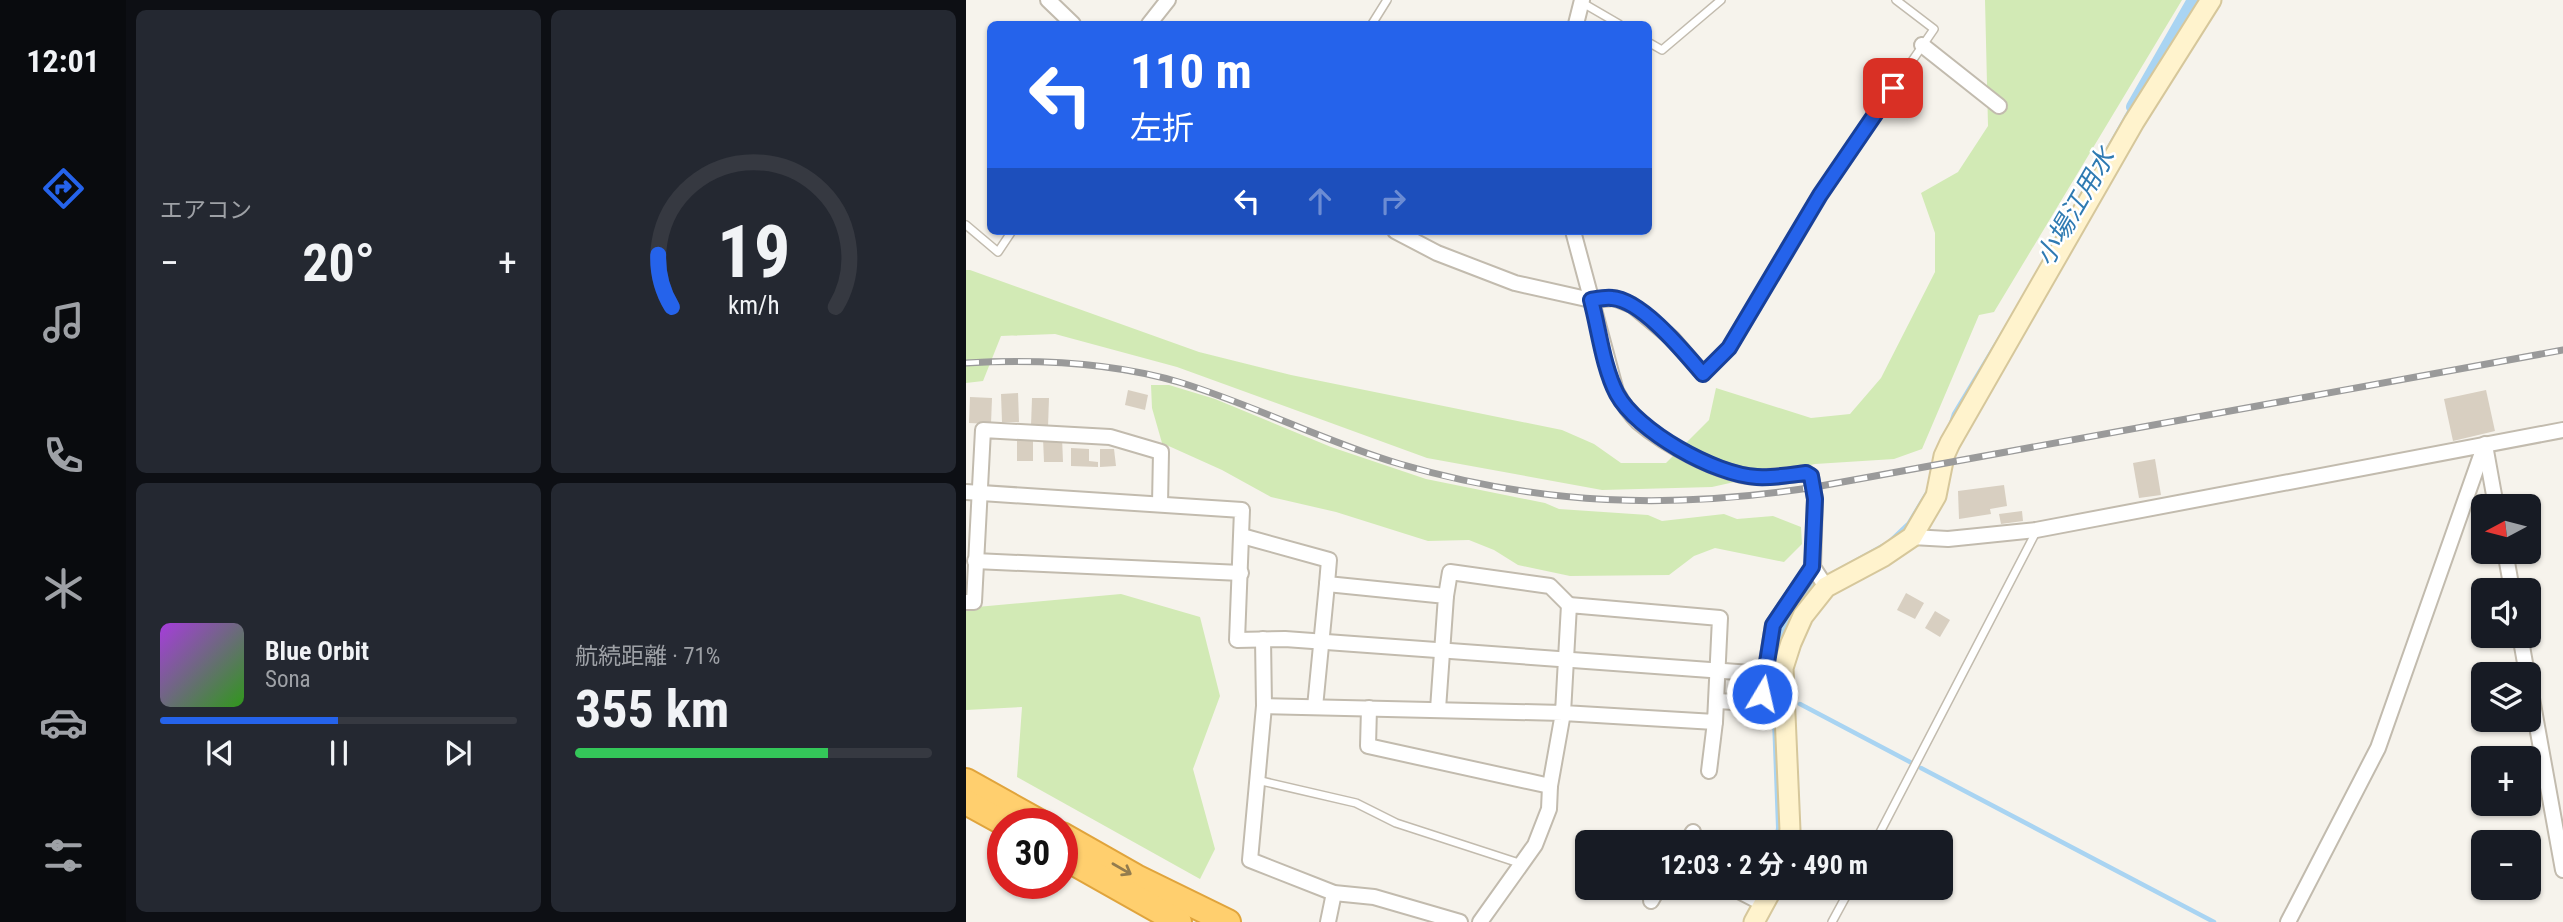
<!DOCTYPE html>
<html lang="ja">
<head>
<meta charset="utf-8">
<style>
	:root { --surface:#171b24; --page:#242831; --text:#f1f3f6; --muted:#9ea1a6; --line:#363941; --accent:#2563eb }
	body { margin:0; font-family:"Roboto Condensed","Noto Sans JP",sans-serif; background:var(--page); color:var(--text); height:100vh; display:flex; flex-direction:column; font-size:26px; white-space:nowrap }
	* { box-sizing:border-box; margin:0 }
	p { font-size:23px; color:var(--muted) }
	.icon { flex:none; width:38px; height:38px; fill:none; stroke:currentColor; stroke-width:2; stroke-linecap:round; stroke-linejoin:round }
	.map { position:relative; flex:1; overflow:hidden }
	.details { display:flex; flex-direction:column; gap:10px; padding:10px; background:#0d0f14; width:840px }
	.details>* { flex:none }
	.hud { position:absolute; left:21px; top:21px; width:665px; height:214px; border-radius:10px; box-shadow:0 2px 5px #0004; background:#2563eb; color:#fff; overflow:hidden }
	.needle { width:46px; rotate:263deg }
	.controls { position:absolute; left:1505px; top:494px; display:grid; gap:14px }
	.controls a { display:grid; place-items:center; width:70px; height:70px; border-radius:10px; background:var(--surface); box-shadow:0 2px 5px #0004; font-size:35px }
	.speed { position:absolute; left:21px; top:808px; display:flex; gap:14px; font-size:35px; font-weight:700; text-align:center }
	.speed>* { display:grid; place-content:center; width:91px; height:91px; border-radius:50%; background:var(--surface); box-shadow:0 2px 5px #0004; line-height:1 }
	.speed .limit { border:10px solid #d22; background:#fff; color:#111 }
	.pin { position:absolute; display:grid; place-items:center; width:60px; height:60px; color:#fff; margin:-30px; border-radius:14px; box-shadow:0 4px 10px #0006 }
	.me { position:absolute; width:77px; margin:-38px; rotate:9deg; stroke-linejoin:round; filter:drop-shadow(0 0 5px #0008) }
	.turn { display:flex; align-items:center; gap:24px; height:147px; padding:0 28px; font-size:32px }
	.turn .icon { width:91px; height:91px; stroke-width:2.5 }
	.turn b { display:block; font-size:49px; line-height:60px }
	.lanes { display:flex; align-items:center; height:66px; padding:0 28px; background:#0003; justify-content:center; gap:35px; direction:ltr }
	.lanes .off { opacity:.35 }
	.big { font-size:52px; font-weight:700; line-height:1.1 }
	.details .tile { flex:1; display:flex; flex-direction:column; justify-content:center; gap:10px; min-width:0; padding:0 24px; border-radius:10px; background:var(--page) }
	.details .dial { align-items:center; gap:0 }
	.dial svg { height:182px; overflow:visible; fill:none; stroke:var(--line); stroke-width:7; stroke-linecap:round; text-anchor:middle }
	.dial text { fill:var(--text); stroke:none }
	.song { display:flex; align-items:center; gap:21px }
	.cover { width:84px; height:84px; border-radius:10px; background:linear-gradient(135deg,hsl(280 70% 55%),hsl(110 70% 35%)) }
	.played { height:7px; border-radius:4px; background:linear-gradient(90deg,var(--accent) 50%,var(--line) 50%) }
	.keys { display:flex; justify-content:space-around; direction:ltr }
	.heat { display:flex; justify-content:space-between; align-items:center; font-size:38px; direction:ltr }
	.charge { height:10px; border-radius:5px; background:linear-gradient(90deg,#34c759 71%,var(--line) 0) }
	.details .tiles { flex:1; display:grid; gap:10px; grid-template-columns:repeat(2,1fr) }
	.trip { position:absolute; left:609px; top:830px; width:378px; height:70px; border-radius:10px; background:var(--surface); box-shadow:0 2px 5px #0004; font-weight:700; line-height:70px; text-align:center }
	main { display:flex; flex:1; min-height:0 }
	.dock { display:flex; flex-direction:column; width:126px; justify-content:space-around; align-items:center; background:#090b0e; color:var(--muted) }
	.dock .icon { width:49px; height:49px }
	.dock .on { color:var(--accent) }
	.dock b { font-size:32px; color:var(--text) }
	.map>svg:first-child { display:block }
</style>
</head>
<body>
<main>
<nav class="dock">
<b>12:01</b>
<svg class="icon on" aria-label="directions" viewBox="0 0 24 24"><path d="M12 3l9 9-9 9-9-9zM9 14v-3h6M13 9l2 2-2 2"/></svg>
<svg class="icon" aria-label="music" viewBox="0 0 24 24"><path d="M9 18V5l10-2v13"/><circle cx="6" cy="18" r="3"/><circle cx="16" cy="16" r="3"/></svg>
<svg class="icon" aria-label="phone" viewBox="0 0 24 24"><path d="M5 4h4l2 5-3 2q2 4 5 5l2-3 5 2v4C11 20 4 13 5 4z"/></svg>
<svg class="icon" aria-label="climate" viewBox="0 0 24 24"><path d="M12 3v18M4 7l16 10M4 17L20 7"/></svg>
<svg class="icon" aria-label="car" viewBox="0 0 24 24"><path d="M5 17H2v-5l4-1 3-4h7l3 4 3 1v5h-3M9 17h6M6 11h13"/><circle cx="7" cy="17" r="2"/><circle cx="17" cy="17" r="2"/></svg>
<svg class="icon" aria-label="filters" viewBox="0 0 24 24"><path d="M4 7h16M4 17h16"/><circle cx="9" cy="7" r="2"/><circle cx="15" cy="17" r="2"/></svg>
</nav>
<section class="details">
<div class="tiles">
<div class="tile"><p>エアコン</p>
<div class="heat"><a>−</a><b class="big">20°</b><a>+</a></div>
</div>
<div class="tile dial"><svg viewBox="0 0 100 80">
<path d="M14 69A42 42 0 1 1 86 69"/>
<path d="M14 69A42 42 0 0 1 8 46" stroke="#2563eb"/>
<text x="50" y="56" font-size="32" font-weight="700">19</text>
<text x="50" y="72" font-size="11">km/h</text>
</svg></div>
<div class="tile">
<div class="song"><i class="cover"></i><div><b>Blue Orbit</b><p>Sona</p></div></div>
<div class="played"></div>
<div class="keys"><svg class="icon" aria-label="previous" viewBox="0 0 24 24"><path d="M18 5L8 12l10 7zM5 5v14"/></svg><svg class="icon" aria-label="pause" viewBox="0 0 24 24"><path d="M8 5v14M16 5v14"/></svg><svg class="icon" aria-label="next" viewBox="0 0 24 24"><path d="M6 5l10 7-10 7zM19 5v14"/></svg></div>
</div>
<div class="tile"><p>航続距離 · 71%</p><b class="big">355 km</b><div class="charge"></div></div>
</div>
</section>
<div class="map">
<svg width="1597" height="922" viewBox="0 0 1597 922">
	<rect width="100%" height="100%" fill="#f6f3ec"/>
	<g fill="#d2eab5">
		<polygon points="1019,0 1216,0 1028,312 1013,315 956,449 928,459 849,464 746,487 636,490 461,458 211,367 89,334 35,336 17,381 0,383 0,270 4,270 233,352 325,375 596,430 628,444 655,463 700,463 743,420 750,388 845,418 884,414 915,378 969,272 969,233 955,193 992,172 1022,126"/>
		<polygon points="185,385 203,385 249,399 365,447 460,479 579,503 593,509 682,515 696,521 758,514 771,519 807,516 835,527 836,544 818,562 749,548 728,556 703,575 604,576 552,565 528,550 503,540 462,541 370,512 305,497 256,470 196,443 186,408"/>
		<polygon points="155,594 234,617 254,696 227,769 249,849 234,879 51,777 56,707 0,710 0,608"/>
	</g>
	<g fill="#a9d4f2">
		<polygon points="1162,109 1168,113 946,527 864,580 861,574 921,541 941,522 962,487 986,413 1051,305"/>
		<polygon points="804,666 811,666 816,842 807,842 810,828"/>
	</g>
	<g fill="none" stroke-linecap="round" stroke-linejoin="round">
		<g stroke="#a9d4f2" stroke-width="4.5">
			<polyline points="834,704 944,762"/>
			<polyline points="955,768 1248,922"/>
		</g>
		<g stroke="#a9d4f2" stroke-width="14">
			<polyline points="1167,107 1228,0"/>
			<path d="M809,652C813,623 827,600 849,583"/>
		</g>
	</g>
	<g fill="#d8cfc1">
		<polygon points="162,390 182,395 179,410 159,405"/>
		<polygon points="1520,390 1529,431 1487,441 1478,399"/>
		<polygon points="52,393 53,422 36,422 35,394"/>
		<polygon points="4,397 26,398 25,424 3,423"/>
		<polygon points="66,398 83,398 82,427 65,426"/>
		<polygon points="96,437 97,462 78,462 77,438"/>
		<rect x="51" y="438" width="16" height="23"/>
		<polygon points="105,448 123,449 123,461 132,462 132,467 105,466"/>
		<polygon points="134,449 148,449 150,466 134,467"/>
		<polygon points="1189,459 1195,495 1173,498 1167,463"/>
		<polygon points="1038,485 1041,506 1024,509 1025,514 993,519 992,491"/>
		<polygon points="1056,511 1057,521 1035,524 1033,514"/>
		<polygon points="940,593 958,603 949,619 931,610"/>
		<polygon points="969,611 984,620 974,637 959,628"/>
	</g>
	<g fill="none" stroke-linecap="round" stroke-linejoin="round">
		<defs>
			<g id="lane">
				<polyline points="615,2 653,24"/>
				<polyline points="406,24 421,0"/>
				<polyline points="682,42 696,50 755,0"/>
				<polyline points="0,225 32,252 46,231"/>
				<polyline points="737,374 763,348 854,195 968,29 930,0"/>
				<polyline points="291,780 390,803 430,823 556,864"/>
				<polyline points="909,842 1070,532"/>
				<polyline points="866,922 885,887"/>
			</g>
			<g id="street">
				<polyline points="82,0 107,24"/>
				<polyline points="183,24 202,0"/>
				<polyline points="610,24 616,0"/>
				<polyline points="956,45 1033,106"/>
				<polyline points="429,231 471,253 549,283 625,300 648,298 666,305 707,339 737,374"/>
				<path d="M607,231L650,391C656,402 663,413 672,422C699,445 755,475 790,477C807,478 824,475 840,473L845,476L849,499L847,567L860,587"/>
				<polyline points="1519,445 1530,506"/>
				<polyline points="0,492 276,510 271,640 319,639 799,674 807,625 847,567"/>
				<polyline points="276,536 363,560 361,584 480,596 472,709"/>
				<polyline points="946,537 982,539 1070,530 1597,430"/>
				<polyline points="1539,551 1546,590"/>
				<polyline points="9,561 275,573"/>
				<polyline points="480,596 484,572 584,586 603,605"/>
				<polyline points="0,602 8,602 17,430 144,437 195,452 194,504"/>
				<polyline points="1554,635 1561,674"/>
				<polyline points="297,639 298,706 284,860 368,893 408,897 494,922"/>
				<polyline points="1563,682 1597,870"/>
				<polyline points="751,701 786,703 796,694 799,674"/>
				<polyline points="298,706 597,713 749,722 754,618 603,605 597,713 584,786 583,809 569,845 514,922"/>
				<polyline points="349,707 361,584"/>
				<polyline points="403,708 402,746 584,786"/>
				<polyline points="743,771 749,722"/>
				<polyline points="721,842 727,832"/>
				<polyline points="765,887 798,904"/>
				<polyline points="685,901 693,887"/>
				<polyline points="362,922 368,893"/>
				<polyline points="1322,922 1412,748 1519,444"/>
			</g>
			<g id="secondary">
				<polyline points="821,842 824,830 817,668 825,643 837,616 860,587 918,556 946,537 970,496 978,456 984,443 1168,122 1245,0"/>
				<polyline points="788,922 807,887"/>
			</g>
			<g id="highway">
				<polyline points="0,781 77,824"/>
				<polyline points="0,802 40,824"/>
				<polyline points="96,835 170,877 262,922"/>
				<polyline points="96,856 213,922"/>
			</g>
		</defs>
		<use href="#lane" stroke="#c2bbae" stroke-width="10"/>
		<use href="#street" stroke="#c2bbae" stroke-width="18"/>
		<use href="#secondary" stroke="#d6c79b" stroke-width="23"/>
		<use href="#highway" stroke="#e0a43c" stroke-width="28"/>
		<use href="#lane" stroke="#fff" stroke-width="7"/>
		<use href="#street" stroke="#fff" stroke-width="14"/>
		<use href="#secondary" stroke="#fff3cd" stroke-width="19"/>
		<use href="#highway" stroke="#ffcf6e" stroke-width="24"/>
		<defs>
			<path id="rail" d="M0,363C72,359 146,362 216,383C290,406 360,442 434,464C575,505 705,510 849,487L1597,350"/>
		</defs>
		<use href="#rail" stroke="#9a9a9a" stroke-width="7"/>
		<use href="#rail" stroke="#fff" stroke-width="4.5" stroke-dasharray="13" stroke-linecap="butt"/>
	</g>
	<defs><path id="oneway-shaft" d="M-6 0H5M1.5-3L5.5 0L1.5 3" fill="none" stroke-width="1.6" stroke-linecap="round" stroke-linejoin="round" transform="scale(1.75)"/></defs>
	<use stroke="#937c4e" href="#oneway-shaft" transform="translate(156 869) rotate(30)"/>
	<g fill="none" stroke-linecap="round" stroke-linejoin="round">
		<defs>
			<path id="route" d="M796,694L807,625L846,567L849,499L845,476L840,473C824,475 807,478 791,477C749,475 671,431 651,394C637,367 633,330 625,300C631,299 640,297 646,298C676,300 718,352 737,374L763,348L854,195L927,88"/>
		</defs>
		<use href="#route" stroke="#184099" stroke-width="18"/>
		<use href="#route" stroke="#2563eb" stroke-width="12"/>
	</g>
	<g text-anchor="middle" stroke-width="5" stroke-linejoin="round" paint-order="stroke">
		<g font-size="26" font-style="italic" fill="#2e7ab2" stroke="#fff">
			<text transform="translate(1109 207) rotate(-60)" y="9">小場江用水</text>
		</g>
	</g>
</svg>
<div class="controls">
<a><svg class="needle" viewBox="-14 -14 28 28"><path d="M0-13l5 13h-10z" fill="#e53935"/><path d="M0 13l5-13h-10z" fill="#9ea1a6"/></svg></a>
<a><svg class="icon" aria-label="sound" viewBox="0 0 24 24"><path d="M4 9h4l5-4v14l-5-4H4zM17 9q2 3 0 6"/></svg></a>
<a><svg class="icon" aria-label="layers" viewBox="0 0 24 24"><path d="M12 4l9 5-9 5-9-5zM3 14l9 5 9-5"/></svg></a>
<a>+</a>
<a>−</a>
</div>
<div class="speed"><div class="limit">30</div></div>
<div class="pin" style="left:927px;top:88px;background:#d93025"><svg class="icon" aria-label="arrive" viewBox="0 0 24 24"><path d="M6 21V4h12l-3 4 3 4H6"/></svg></div>
<svg class="me" style="left:796px;top:694px" viewBox="-20 -20 40 40"><circle r="17" fill="#2563eb" stroke="#fff" stroke-width="3"/><path d="M0-11L8 9 0 5-8 9z" fill="#fff"/></svg>
<div class="trip">12:03 · 2 分 · 490 m</div>
<div class="hud">
<div class="turn"><svg class="icon" aria-label="left" viewBox="0 0 24 24"><path d="M17 20v-9H6M10 6l-5 5 5 5"/></svg><div><b>110 m</b>左折</div></div>
<div class="lanes"><svg class="icon" aria-label="left" viewBox="0 0 24 24"><path d="M17 20v-9H6M10 6l-5 5 5 5"/></svg><svg class="icon off" aria-label="ahead" viewBox="0 0 24 24"><path d="M12 20V5M6 11l6-6 6 6"/></svg><svg class="icon off" aria-label="right" viewBox="0 0 24 24"><path d="M7 20v-9h11M14 6l5 5-5 5"/></svg></div>
</div>
</div>
</main>
</body>
</html>
